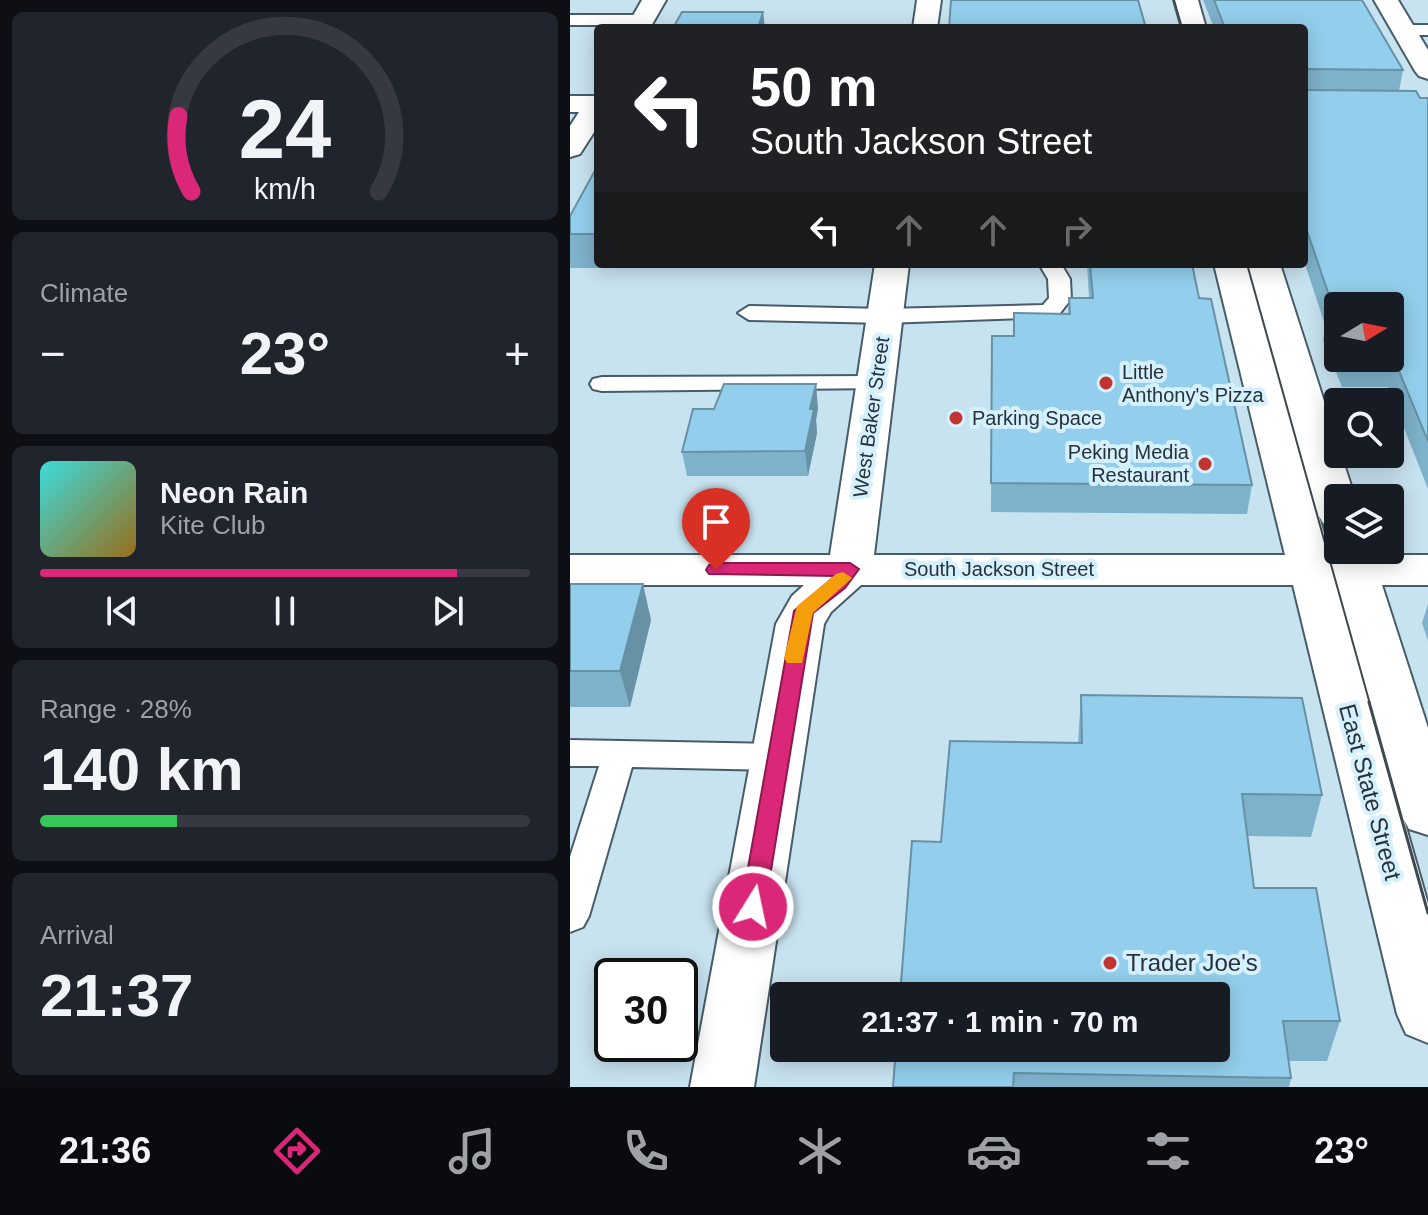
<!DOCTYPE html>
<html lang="en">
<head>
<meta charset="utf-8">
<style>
	:root { --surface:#171b24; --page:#20242c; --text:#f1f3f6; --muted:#9ea1a6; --line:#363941; --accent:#db2777 }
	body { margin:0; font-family:Arial,sans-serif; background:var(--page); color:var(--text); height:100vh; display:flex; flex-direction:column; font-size:30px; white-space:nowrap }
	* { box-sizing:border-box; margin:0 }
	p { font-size:26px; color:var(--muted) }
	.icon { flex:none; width:44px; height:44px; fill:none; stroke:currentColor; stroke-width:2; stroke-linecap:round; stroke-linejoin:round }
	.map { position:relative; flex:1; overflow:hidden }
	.sheet { display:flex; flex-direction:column; gap:12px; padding:12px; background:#0d0f14; width:570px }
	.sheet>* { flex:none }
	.banner { position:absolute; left:24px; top:24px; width:714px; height:244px; border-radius:8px; box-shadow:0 4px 20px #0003; background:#202124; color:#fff; overflow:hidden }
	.needle { width:52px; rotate:80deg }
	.tools { position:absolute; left:754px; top:292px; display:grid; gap:16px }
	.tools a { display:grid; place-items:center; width:80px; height:80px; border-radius:8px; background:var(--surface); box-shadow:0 4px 20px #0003; font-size:40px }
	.speed { position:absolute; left:24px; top:958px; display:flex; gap:16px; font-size:40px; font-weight:700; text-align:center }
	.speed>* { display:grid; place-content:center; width:104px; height:104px; border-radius:50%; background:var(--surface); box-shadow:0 4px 20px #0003; line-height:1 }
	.speed .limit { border:4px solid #111; border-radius:12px; background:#fff; color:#111 }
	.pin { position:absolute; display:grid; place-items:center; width:68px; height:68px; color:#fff; margin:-82px -34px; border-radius:50% 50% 50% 0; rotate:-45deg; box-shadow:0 0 8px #0007 }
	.pin .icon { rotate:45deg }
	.me { position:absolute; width:88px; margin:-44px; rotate:10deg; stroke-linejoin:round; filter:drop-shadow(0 0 6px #0008) }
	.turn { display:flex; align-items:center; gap:28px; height:168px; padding:0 24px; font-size:36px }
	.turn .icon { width:104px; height:104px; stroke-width:2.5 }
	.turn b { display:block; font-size:56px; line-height:68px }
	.lanes { display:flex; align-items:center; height:76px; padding:0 24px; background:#0003; justify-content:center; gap:40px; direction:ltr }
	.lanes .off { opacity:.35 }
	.big { font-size:60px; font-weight:700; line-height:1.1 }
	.sheet .tile { flex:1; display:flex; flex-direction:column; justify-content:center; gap:12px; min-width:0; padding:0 28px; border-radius:12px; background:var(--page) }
	.sheet .dial { align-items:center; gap:0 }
	.dial svg { height:208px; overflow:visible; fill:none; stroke:var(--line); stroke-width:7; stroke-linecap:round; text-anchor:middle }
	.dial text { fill:var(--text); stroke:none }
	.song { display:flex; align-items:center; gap:24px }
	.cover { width:96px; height:96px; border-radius:12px; background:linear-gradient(135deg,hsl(180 70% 55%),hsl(40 70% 35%)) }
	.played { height:8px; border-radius:4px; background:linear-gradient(90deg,var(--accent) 85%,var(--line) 85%) }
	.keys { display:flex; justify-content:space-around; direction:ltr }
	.heat { display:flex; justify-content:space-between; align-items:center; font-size:44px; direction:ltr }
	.charge { height:12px; border-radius:6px; background:linear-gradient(90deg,#34c759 28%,var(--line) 0) }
	.trip { position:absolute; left:200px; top:982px; width:460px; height:80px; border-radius:8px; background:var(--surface); box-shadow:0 4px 20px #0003; font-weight:700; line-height:80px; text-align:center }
	.tabs { display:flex; height:128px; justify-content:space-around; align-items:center; background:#090b0e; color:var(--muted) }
	.tabs .icon { width:56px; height:56px }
	.tabs .current { color:var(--accent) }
	.tabs b { font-size:36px; color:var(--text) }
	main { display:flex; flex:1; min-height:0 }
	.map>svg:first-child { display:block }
</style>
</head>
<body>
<main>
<section class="sheet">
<div class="tile dial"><svg viewBox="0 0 100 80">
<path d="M14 69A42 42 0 1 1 86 69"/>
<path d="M14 69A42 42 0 0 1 9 40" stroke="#db2777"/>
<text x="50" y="56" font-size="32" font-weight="700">24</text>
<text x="50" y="72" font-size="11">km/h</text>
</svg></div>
<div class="tile"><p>Climate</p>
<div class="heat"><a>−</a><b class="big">23°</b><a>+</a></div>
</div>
<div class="tile">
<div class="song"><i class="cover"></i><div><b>Neon Rain</b><p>Kite Club</p></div></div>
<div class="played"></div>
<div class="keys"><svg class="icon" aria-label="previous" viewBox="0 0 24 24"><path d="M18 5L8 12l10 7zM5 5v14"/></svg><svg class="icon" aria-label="pause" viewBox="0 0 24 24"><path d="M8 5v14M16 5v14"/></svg><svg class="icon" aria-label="next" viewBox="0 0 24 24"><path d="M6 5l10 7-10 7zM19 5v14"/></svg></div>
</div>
<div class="tile"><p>Range · 28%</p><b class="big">140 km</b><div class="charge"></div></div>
<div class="tile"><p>Arrival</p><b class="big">21:37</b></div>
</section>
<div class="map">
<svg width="858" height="1087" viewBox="0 0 858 1087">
	<rect width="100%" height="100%" fill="#c8e3f0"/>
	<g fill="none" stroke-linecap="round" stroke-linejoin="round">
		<defs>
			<g id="service">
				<polygon points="0,15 73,15 81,20 73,25 0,25"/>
				<polygon points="858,25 858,35 835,35 827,30 835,25"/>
				<polygon points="469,264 491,264 500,279 501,299 487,317 315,323 179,320 168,313 179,306 315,309 473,305 479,298 478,279"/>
				<polygon points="306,376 315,378 318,383 315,388 32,391 23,389 20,384 23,379 32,377"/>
				<polygon points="0,740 209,744 221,748 226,757 221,766 209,770 62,767 19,916 13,927 0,932 0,857 29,766 0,766"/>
			</g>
			<g id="minor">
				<polygon points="347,0 371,0 367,28 343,28"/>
				<polygon points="604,0 628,0 636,28 612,28"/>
				<polygon points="804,0 828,0 858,50 858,79 849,76 845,71"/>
				<rect x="0" y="96" width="28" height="16"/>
				<polygon points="305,264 339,264 304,555 715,555 644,264 710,264 785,498 768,498 768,527 753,523 749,516 758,548 768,538 768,550 801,550 803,555 858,555 858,585 812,585 858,728 858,835 839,829 834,820 858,904 858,1043 836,1034 827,1014 723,585 291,585 261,612 254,624 184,1087 120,1087 206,624 222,596 234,585 0,585 0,555 260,555"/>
			</g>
			<g id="primary">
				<polygon points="72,0 96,0 80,28 56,28"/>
				<polygon points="28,96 28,126 10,154 0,157 0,126 18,98"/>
			</g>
		</defs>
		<use href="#service" stroke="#465d69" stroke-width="4"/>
		<use href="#minor" stroke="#465d69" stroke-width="4"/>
		<use href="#primary" stroke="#465d69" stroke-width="4"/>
		<use href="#service" fill="#fff" fill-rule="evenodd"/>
		<use href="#minor" fill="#fff" fill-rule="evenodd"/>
		<use href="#primary" fill="#fff" fill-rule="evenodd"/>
		<g stroke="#3d494f" stroke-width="2">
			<polyline points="604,0 612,28"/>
			<polyline points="677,264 800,704"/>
		</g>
		<polyline stroke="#3d494f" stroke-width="3" points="799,702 858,913"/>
	</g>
	<g fill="#7eb2cb" fill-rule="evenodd">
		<path d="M633,0H792L833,70L829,91L850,98H858V489L818,387H772L753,340L756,328L734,261V28H644ZM768,306L820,358H768Z"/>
		<polygon points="28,165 28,264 278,264 277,268 0,268 0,216"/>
		<polygon points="517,264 622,264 629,298 682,485 677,514 421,512 422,336 444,336 498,314 499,298 519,298"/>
		<polygon points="248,408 246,420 247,433 238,476 117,476 112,452 144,409"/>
		<polygon points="0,584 81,620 60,707 0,707"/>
		<polygon points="858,604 858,641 852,623"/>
		<polygon points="511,695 752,795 741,837 677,836 684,888 770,1021 757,1061 719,1061 721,1078 719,1087 323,1087 371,842 508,743"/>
	</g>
	<g fill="#6791a5">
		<polygon points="193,12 195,28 188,28"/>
		<polygon points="246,384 248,408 246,420 247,433 238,476 235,451 240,409"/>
		<polygon points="73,584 81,620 60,707 50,671"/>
	</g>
	<g fill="#93cfec" stroke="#6791a5" stroke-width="2">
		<polygon points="381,0 568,0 576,28 379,28"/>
		<polygon points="644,0 792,0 833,70 738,69 735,72 735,87 738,90 846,91 850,98 858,98 858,441 824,359 777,358 820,358 820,306 768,306 768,336 758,313 765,313 734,222 734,28 655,28"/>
		<polygon points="112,12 193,12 188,28 103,28"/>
		<polygon points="28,165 28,234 0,234 0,216"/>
		<polygon points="520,264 622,264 629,298 641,299 682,485 421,483 422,336 444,336 444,313 500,314 499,298 523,298"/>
		<polygon points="154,384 246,384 240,409 244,409 235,451 112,452 123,409 144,409"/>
		<polygon points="0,584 73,584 50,671 0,671"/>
		<polygon points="511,695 732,698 752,795 672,794 684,888 746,888 770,1021 713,1021 721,1078 444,1073 443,1087 323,1087 326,1048 646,1048 646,996 330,996 342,841 371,842 380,741 512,743"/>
	</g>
	<polygon fill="#db2777" stroke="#8e194d" stroke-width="2" points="146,563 280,563 289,569 275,588 243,613 195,907 191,915 183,918 175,915 171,907 224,611 265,576 139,574 136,570 139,565"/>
	<polygon fill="#f59e0b" points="273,572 282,578 243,613 232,663 217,663 214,658 227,606 266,574"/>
	<g fill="#c2342f" stroke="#d5f0fe" stroke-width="3">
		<circle cx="536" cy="383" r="8"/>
		<circle cx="386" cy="418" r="8"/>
		<circle cx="635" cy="464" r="8"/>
		<circle cx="540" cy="963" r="8"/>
	</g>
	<g text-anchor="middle" stroke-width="8" stroke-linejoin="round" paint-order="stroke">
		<g font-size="20" fill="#283237" stroke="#d5f0fe" text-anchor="start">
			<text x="552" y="379">Little<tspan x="552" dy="23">Anthony's Pizza</tspan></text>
			<text x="402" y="425">Parking Space</text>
			<text x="619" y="459" text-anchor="end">Peking Media<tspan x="619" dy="23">Restaurant</tspan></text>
		</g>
		<g font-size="20" fill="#283237" stroke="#d5f0fe">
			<text transform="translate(301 417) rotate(-82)" y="7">West Baker Street</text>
			<text x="429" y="576">South Jackson Street</text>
		</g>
		<g font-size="24" fill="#283237" stroke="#d5f0fe">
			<text transform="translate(800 792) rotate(75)" y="8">East State Street</text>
		</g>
		<g font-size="24" fill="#283237" stroke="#d5f0fe" text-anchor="start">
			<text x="556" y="971">Trader Joe's</text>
		</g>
	</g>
</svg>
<div class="tools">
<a><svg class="needle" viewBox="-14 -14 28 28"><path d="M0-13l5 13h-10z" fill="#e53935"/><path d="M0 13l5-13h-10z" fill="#9ea1a6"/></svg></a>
<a><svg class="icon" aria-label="search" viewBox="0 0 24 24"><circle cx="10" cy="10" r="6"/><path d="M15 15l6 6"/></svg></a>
<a><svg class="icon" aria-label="layers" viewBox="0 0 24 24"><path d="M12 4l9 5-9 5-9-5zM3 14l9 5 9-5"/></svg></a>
</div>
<div class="speed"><div class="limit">30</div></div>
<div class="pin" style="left:146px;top:570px;background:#d93025"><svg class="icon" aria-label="arrive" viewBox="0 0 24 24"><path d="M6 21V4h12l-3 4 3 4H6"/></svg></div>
<svg class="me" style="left:183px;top:907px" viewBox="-20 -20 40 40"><circle r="17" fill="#db2777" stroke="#fff" stroke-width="3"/><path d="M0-11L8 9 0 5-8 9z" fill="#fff"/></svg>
<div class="trip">21:37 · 1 min · 70 m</div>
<div class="banner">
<div class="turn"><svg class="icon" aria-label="left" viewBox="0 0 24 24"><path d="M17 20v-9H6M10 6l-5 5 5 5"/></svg><div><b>50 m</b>South Jackson Street</div></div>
<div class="lanes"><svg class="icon" aria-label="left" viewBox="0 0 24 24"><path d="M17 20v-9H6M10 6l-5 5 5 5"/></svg><svg class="icon off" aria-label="ahead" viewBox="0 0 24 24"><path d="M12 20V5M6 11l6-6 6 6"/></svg><svg class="icon off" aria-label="ahead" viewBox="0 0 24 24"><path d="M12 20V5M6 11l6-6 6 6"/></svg><svg class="icon off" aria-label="right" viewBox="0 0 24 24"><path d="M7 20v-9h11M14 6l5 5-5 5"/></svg></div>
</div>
</div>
</main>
<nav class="tabs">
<b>21:36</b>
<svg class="icon current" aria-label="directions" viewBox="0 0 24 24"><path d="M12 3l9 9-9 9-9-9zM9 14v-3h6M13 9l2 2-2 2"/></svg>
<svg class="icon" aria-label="music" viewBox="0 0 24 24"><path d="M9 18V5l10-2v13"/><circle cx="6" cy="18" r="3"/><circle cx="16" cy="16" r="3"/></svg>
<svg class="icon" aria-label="phone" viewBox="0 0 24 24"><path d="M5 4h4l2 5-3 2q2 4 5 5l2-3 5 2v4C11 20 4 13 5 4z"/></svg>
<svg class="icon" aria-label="climate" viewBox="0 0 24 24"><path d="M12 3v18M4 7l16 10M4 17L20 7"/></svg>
<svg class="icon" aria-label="car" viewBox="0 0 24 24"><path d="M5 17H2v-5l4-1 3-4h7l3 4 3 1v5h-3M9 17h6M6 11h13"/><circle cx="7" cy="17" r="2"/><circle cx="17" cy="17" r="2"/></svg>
<svg class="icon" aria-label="filters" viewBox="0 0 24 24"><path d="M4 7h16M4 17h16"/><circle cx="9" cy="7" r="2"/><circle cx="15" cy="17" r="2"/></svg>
<b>23°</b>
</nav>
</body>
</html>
